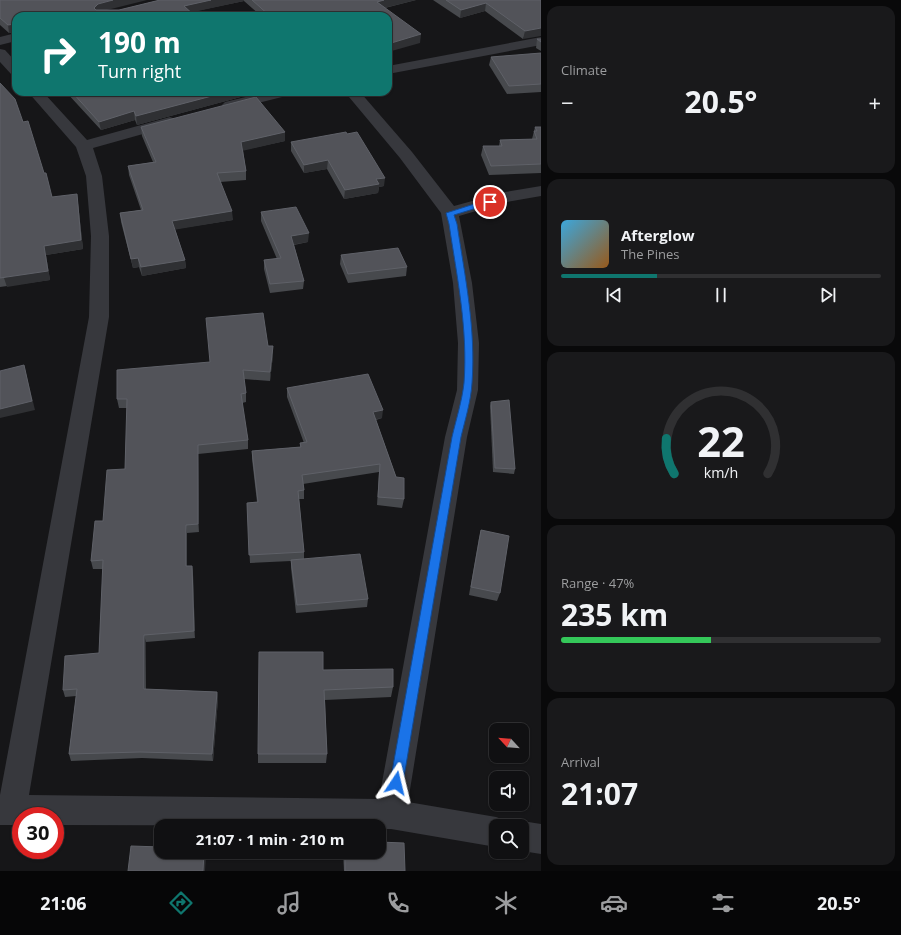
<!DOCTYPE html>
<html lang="en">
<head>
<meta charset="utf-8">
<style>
	:root { --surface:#101012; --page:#19191b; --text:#f1f3f6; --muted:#9c9d9f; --line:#303032; --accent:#0f766e }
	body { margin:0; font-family:"Open Sans",sans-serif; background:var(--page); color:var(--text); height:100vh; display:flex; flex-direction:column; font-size:15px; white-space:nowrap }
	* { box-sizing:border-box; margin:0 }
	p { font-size:13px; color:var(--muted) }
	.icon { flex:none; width:22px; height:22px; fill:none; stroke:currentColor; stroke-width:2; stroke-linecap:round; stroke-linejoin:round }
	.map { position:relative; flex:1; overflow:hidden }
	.sheet { display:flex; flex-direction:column; gap:6px; padding:6px; background:#09090a; width:360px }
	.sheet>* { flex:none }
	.guide { position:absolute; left:12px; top:12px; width:380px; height:84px; border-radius:12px; box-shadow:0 1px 3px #0004,0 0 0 1px var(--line); background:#0f766e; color:#fff; overflow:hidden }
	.needle { width:26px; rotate:296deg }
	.tools { position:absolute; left:489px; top:723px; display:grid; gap:8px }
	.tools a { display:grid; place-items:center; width:40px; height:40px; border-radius:8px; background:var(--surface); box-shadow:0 1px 3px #0004,0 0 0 1px var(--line); font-size:20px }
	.speed { position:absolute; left:12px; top:807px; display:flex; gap:8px; font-size:20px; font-weight:700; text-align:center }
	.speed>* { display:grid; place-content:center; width:52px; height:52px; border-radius:50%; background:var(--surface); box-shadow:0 1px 3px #0004,0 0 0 1px var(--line); line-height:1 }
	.speed .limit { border:6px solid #d22; background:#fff; color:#111 }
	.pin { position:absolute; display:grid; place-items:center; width:34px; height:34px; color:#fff; margin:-17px; border:2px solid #fff; border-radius:50%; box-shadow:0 1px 4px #0007 }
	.me { position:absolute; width:44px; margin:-22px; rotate:10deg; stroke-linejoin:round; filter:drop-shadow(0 0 3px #0008) }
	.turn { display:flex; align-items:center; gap:14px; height:84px; padding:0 20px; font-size:18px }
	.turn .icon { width:52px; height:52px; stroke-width:2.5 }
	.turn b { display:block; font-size:28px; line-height:34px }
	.big { font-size:30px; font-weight:700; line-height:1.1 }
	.sheet .tile { flex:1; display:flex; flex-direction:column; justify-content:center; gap:6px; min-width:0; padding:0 14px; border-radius:12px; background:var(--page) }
	.sheet .dial { align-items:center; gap:0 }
	.dial svg { height:104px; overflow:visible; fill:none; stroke:var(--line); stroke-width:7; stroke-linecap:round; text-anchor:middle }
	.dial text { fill:var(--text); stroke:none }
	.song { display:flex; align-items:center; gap:12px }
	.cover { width:48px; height:48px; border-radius:6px; background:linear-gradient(135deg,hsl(200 70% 55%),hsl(30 70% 35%)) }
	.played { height:4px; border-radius:2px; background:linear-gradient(90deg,var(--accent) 30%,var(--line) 30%) }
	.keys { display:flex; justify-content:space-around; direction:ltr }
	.heat { display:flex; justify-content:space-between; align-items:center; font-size:22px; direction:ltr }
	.charge { height:6px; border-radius:3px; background:linear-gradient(90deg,#34c759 47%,var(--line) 0) }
	.trip { position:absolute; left:154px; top:819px; width:232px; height:40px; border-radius:12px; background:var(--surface); box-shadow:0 1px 3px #0004,0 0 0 1px var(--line); font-weight:700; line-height:40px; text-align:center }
	.tab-bar { display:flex; height:64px; justify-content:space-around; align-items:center; background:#060607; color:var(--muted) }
	.tab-bar .icon { width:28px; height:28px }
	.tab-bar .on { color:var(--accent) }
	.tab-bar b { font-size:18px; color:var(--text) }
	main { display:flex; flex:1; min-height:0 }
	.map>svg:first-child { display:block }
</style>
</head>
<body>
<main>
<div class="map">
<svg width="541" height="871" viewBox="0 0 541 871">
	<rect width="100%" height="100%" fill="#161618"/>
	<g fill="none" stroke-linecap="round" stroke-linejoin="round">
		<g fill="#37383d" fill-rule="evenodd">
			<polygon points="16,33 16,41 0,45 0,37"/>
			<polygon points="541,37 541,45 388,74 388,66"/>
			<polygon points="0,49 5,50 16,62 16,75 11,74 0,62"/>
			<polygon points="28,92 43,92 87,140 170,117 175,119 178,122 175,125 93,148 102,176 109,236 109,317 29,795 379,799 445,437 457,390 458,343 453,283 441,213 400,158 349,97 344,95 342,92 360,92 412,152 454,206 505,192 541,186 541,196 507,202 459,216 472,283 479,343 478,390 467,437 408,802 496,817 507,821 509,826 496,826 496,847 391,829 379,829 379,826 55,825 55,816 21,816 21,825 0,825 0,795 89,317 91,236 86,176 76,147"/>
			<polygon points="266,92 292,92 290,95 230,110 225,108 222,105 225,102"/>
			<polygon points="522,821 541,824 541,854 522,851 522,826 511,826"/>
		</g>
	</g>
	<g fill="#47494d">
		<polygon points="0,0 107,10 119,10 160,0 416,0 385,8 420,43 388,16 261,16 244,1 191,12 16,16 16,34 16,32 9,33 0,25"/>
		<polygon points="433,0 541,0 523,39 485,11 460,18"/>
		<polygon points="537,39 541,39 541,51 536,48"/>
		<polygon points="541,53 541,92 507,94 489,65 491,57"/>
		<polygon points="0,83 23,122 52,197 78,203 83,249 46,255 50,280 0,287"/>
		<polygon points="66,92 248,92 248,95 137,125 135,120 101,130"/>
		<polygon points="141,127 285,132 285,141 243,150 246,171 246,180 220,182 233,220 175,229 185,260 186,268 142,276 139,267 133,268 121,222 120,213 141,210 129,175 128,166 153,162 142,136"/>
		<polygon points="535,127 541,127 541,173 489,175 481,155 483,146 499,146 500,140 532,139"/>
		<polygon points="291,142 384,186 379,187 378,193 344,199 327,169 304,173 291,151"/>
		<polygon points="261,212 308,242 294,245 304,281 303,289 270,293 264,269 264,260 277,259 261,221"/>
		<polygon points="341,255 407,267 406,276 348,283 340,264"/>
		<polygon points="268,346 273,346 273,355 270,381 244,379 246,393 246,402 242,403 248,440 248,449 198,454 199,532 187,533 187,566 192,566 193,574 195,638 146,642 146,689 217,692 218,699 213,761 142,758 71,761 69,754 76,696 65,697 63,690 99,653 103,569 93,569 91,561 103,521 125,469 127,408 119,408 117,399 210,362"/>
		<polygon points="287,388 382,418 376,420 404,499 402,508 377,505 379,472 303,484 304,490 304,499 299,499 304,552 304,559 368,599 367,607 296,613 291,568 291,561 250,563 247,503 257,502 252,459 252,451 300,447 300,443 304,443 287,397"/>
		<polygon points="491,402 515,469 514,474 493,472 490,406"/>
		<polygon points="481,530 500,593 497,601 469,595 479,538"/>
		<polygon points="323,670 393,687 391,697 325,700 327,754 326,763 258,763 258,754"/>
		<polygon points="343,852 379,852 405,871 344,871"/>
	</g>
	<g fill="#2f3033">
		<polygon points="113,0 147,0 99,12 94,8 98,4"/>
		<polygon points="211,0 244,0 244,1 184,14 184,6"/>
		<polygon points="384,0 416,0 376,10 377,2"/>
		<polygon points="486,3 485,11 460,18 461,10"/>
		<polygon points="15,24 16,32 9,33 8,25"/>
		<polygon points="541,28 541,36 523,39 525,31"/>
		<polygon points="421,34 420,43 388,52 388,44"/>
		<polygon points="227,92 248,92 248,95 137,125 136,116"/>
		<polygon points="134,111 135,120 101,130 99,122"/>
		<polygon points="285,132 285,141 242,151 241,142"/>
		<polygon points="328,160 327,169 304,173 304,165"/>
		<polygon points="385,178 384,186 379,187 378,193 344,199 345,190 376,179"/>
		<polygon points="77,194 78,203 83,249 46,255 50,280 7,287 4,278 44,246"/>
		<polygon points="232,211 233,220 173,230 172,221"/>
		<polygon points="309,233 308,242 291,245 291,236"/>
		<polygon points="138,258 139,267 133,268 131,259"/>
		<polygon points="185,260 186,268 142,276 141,267"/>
		<polygon points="273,346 273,355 270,381 270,372"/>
		<polygon points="24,365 35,410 0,418 0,409"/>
		<polygon points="383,410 382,418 372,420 373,412"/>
		<polygon points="198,445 198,454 199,532 198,524"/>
		<polygon points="186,525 187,533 187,575 186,566"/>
		<polygon points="192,566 193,574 195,638 194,631"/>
		<polygon points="144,635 146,642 145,697 144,689"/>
		<polygon points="217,692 218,699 213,761 212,754"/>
		<polygon points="204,852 205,852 206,856 205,871 203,871"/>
	</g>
	<g fill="#525359" stroke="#5f6168">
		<polygon points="0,0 113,0 98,4 94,8 96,10 119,10 160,0 211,0 184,6 195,16 16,16 16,33 15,24 8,25 0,18"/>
		<polygon points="252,0 384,0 377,2 421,34 388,44 388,16 270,16"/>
		<polygon points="446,0 541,0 541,28 525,31 486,3 461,10"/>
		<polygon points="537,39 541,39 541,42"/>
		<polygon points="541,53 541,84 509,86 491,57"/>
		<polygon points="0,83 15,99 23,122 28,121 44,173 46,173 52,197 77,194 81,240 44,246 48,271 0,278"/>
		<polygon points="72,92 227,92 136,116 134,111 99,122"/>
		<polygon points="256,97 285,132 241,142 246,171 217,173 232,211 172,221 185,260 141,267 138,258 131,259 120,213 143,210 128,166 156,162 141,127"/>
		<polygon points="535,127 541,127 541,164 491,166 483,146 502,146 500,140 537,139 534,131 537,131"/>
		<polygon points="346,132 347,134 357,132 385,178 376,179 379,184 345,190 328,160 304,165 291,142"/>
		<polygon points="296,207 309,233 291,236 304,281 270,284 264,260 281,258 261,212"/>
		<polygon points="398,248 407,267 348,274 341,255"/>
		<polygon points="263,313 268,346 273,346 270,372 243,370 246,393 241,394 248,440 198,445 198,524 186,525 186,566 192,566 194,631 144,635 144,689 217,692 212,754 140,752 69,754 77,689 63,690 65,656 99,653 103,560 91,561 95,521 103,521 107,470 125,469 127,399 117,399 117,370 210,362 206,318"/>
		<polygon points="24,365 32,401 0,409 0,371"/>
		<polygon points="368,374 383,410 373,412 396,477 404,478 404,499 378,497 380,464 302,475 304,490 298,491 304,552 249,555 247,503 258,502 252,451 301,447 300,443 307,442 287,388"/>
		<polygon points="509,400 515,469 495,468 491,402"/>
		<polygon points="481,530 509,536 500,593 471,587"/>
		<polygon points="360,554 368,599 297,605 291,560"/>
		<polygon points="259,652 323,652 323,670 393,669 393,687 324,690 327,754 258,754"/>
		<polygon points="379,842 404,843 405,871 345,871 345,852 379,852"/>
		<polygon points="131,846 161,847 161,852 204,852 203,871 128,871"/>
	</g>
	<path fill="#1a73e8" stroke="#114b97" d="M490,199L493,200V203L454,215L457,224C465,277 476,329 472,383C471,401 465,420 461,437L403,783L401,787L396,789L392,787L390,783L452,437C456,420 462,401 464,383C468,329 457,277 449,224L446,213Z"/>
</svg>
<div class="tools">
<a><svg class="needle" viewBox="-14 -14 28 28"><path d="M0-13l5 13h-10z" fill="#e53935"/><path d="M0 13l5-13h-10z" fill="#9c9d9f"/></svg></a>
<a><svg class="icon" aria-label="sound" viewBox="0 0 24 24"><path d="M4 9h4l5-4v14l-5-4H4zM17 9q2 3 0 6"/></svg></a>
<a><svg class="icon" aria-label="search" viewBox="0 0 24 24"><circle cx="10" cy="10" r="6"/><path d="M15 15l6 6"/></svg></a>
</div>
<div class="speed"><div class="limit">30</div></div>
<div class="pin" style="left:490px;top:202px;background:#d93025"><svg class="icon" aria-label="arrive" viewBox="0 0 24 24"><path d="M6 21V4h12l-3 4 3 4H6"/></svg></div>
<svg class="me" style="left:396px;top:783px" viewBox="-20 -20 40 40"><path d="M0-17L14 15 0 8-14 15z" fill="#1a73e8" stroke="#fff" stroke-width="4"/></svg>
<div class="trip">21:07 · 1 min · 210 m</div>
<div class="guide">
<div class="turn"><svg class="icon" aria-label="right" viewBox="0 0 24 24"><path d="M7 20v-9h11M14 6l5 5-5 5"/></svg><div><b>190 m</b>Turn right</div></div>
</div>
</div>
<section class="sheet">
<div class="tile"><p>Climate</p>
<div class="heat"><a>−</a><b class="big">20.5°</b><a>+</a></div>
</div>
<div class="tile">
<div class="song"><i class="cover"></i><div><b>Afterglow</b><p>The Pines</p></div></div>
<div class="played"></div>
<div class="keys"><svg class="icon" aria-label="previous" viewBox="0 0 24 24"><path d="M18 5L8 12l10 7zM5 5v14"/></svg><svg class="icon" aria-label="pause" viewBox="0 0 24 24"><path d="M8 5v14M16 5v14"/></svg><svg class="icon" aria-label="next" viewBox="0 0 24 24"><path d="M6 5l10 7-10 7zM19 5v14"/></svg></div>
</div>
<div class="tile dial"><svg viewBox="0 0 100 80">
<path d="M14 69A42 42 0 1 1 86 69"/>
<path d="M14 69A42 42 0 0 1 8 42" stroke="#0f766e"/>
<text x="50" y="56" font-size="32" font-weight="700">22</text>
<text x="50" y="72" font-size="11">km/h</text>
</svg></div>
<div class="tile"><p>Range · 47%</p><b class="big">235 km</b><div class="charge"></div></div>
<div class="tile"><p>Arrival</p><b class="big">21:07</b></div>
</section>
</main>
<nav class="tab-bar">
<b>21:06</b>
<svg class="icon on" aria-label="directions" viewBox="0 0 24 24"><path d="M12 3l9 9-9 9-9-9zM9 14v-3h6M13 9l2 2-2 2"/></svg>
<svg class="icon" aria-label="music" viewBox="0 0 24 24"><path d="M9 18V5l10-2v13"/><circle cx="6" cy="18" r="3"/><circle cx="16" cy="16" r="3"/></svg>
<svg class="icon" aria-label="phone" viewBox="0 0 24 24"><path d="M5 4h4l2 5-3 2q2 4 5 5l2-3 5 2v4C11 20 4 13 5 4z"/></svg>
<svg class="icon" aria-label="climate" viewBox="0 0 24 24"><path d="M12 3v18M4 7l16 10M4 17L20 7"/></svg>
<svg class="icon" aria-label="car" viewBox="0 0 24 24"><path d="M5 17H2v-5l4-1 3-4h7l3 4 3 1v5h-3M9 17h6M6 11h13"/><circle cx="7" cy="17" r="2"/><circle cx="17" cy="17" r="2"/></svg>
<svg class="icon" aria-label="filters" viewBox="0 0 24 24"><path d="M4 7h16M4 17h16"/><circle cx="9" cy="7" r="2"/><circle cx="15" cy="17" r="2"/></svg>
<b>20.5°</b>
</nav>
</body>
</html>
